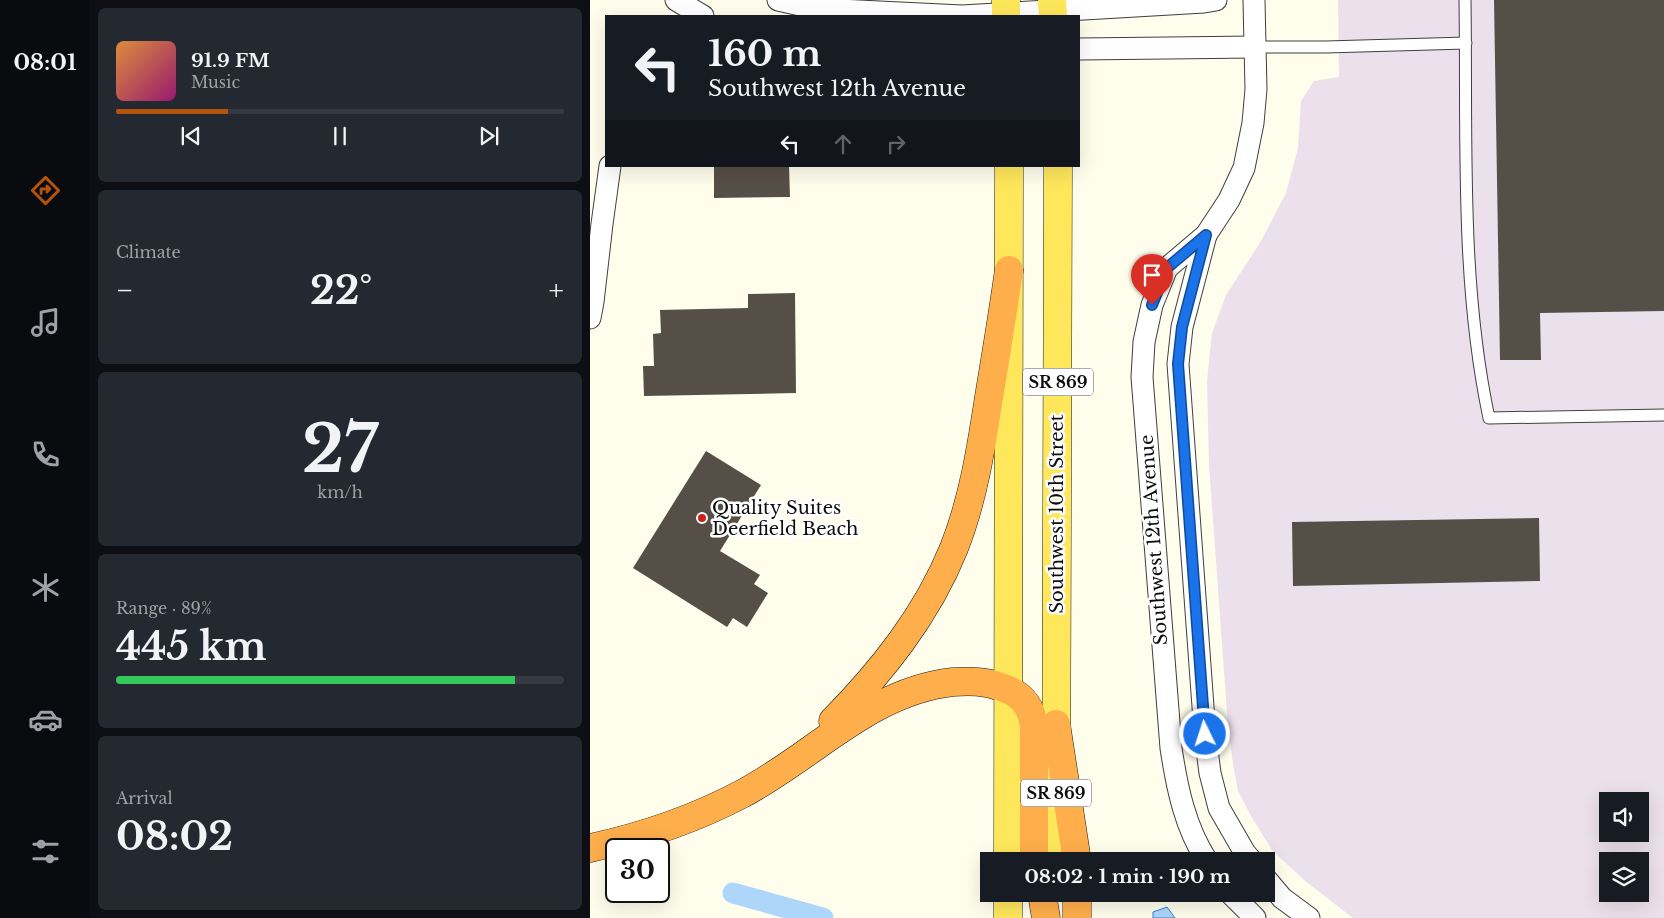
<!DOCTYPE html>
<html lang="en">
<head>
<meta charset="utf-8">
<style>
	:root { --surface:#171b24; --page:#242831; --text:#f1f3f6; --muted:#9ea1a6; --line:#363941; --accent:#b45309 }
	body { margin:0; font-family:"Libre Baskerville",serif; background:var(--page); color:var(--text); height:100vh; display:flex; flex-direction:column; font-size:19px; white-space:nowrap }
	* { box-sizing:border-box; margin:0 }
	p { font-size:16px; color:var(--muted) }
	.icon { flex:none; width:28px; height:28px; fill:none; stroke:currentColor; stroke-width:2; stroke-linecap:round; stroke-linejoin:round }
	.map { position:relative; flex:1; overflow:hidden }
	.panel { display:flex; flex-direction:column; gap:8px; padding:8px; background:#0d0f14; width:500px }
	.panel>* { flex:none }
	.top-card { position:absolute; left:15px; top:15px; width:475px; height:152px; border-radius:0px; box-shadow:0 5px 20px #0002; background:#171b24; color:var(--text); overflow:hidden }
	.tools { position:absolute; left:1009px; top:792px; display:grid; gap:10px }
	.tools a { display:grid; place-items:center; width:50px; height:50px; border-radius:0px; background:var(--surface); box-shadow:0 5px 20px #0002; font-size:25px }
	.speed { position:absolute; left:15px; top:838px; display:flex; gap:10px; font-size:25px; font-weight:700; text-align:center }
	.speed>* { display:grid; place-content:center; width:65px; height:65px; border-radius:50%; background:var(--surface); box-shadow:0 5px 20px #0002; line-height:1 }
	.speed .limit { border:2px solid #111; border-radius:8px; background:#fff; color:#111 }
	.pin { position:absolute; display:grid; place-items:center; width:42px; height:42px; color:#fff; margin:-51px -21px; border-radius:50% 50% 50% 0; rotate:-45deg; box-shadow:0 0 5px #0007 }
	.pin .icon { rotate:45deg }
	.me { position:absolute; width:55px; margin:-28px; rotate:356deg; stroke-linejoin:round; filter:drop-shadow(0 0 4px #0008) }
	.turn { display:flex; align-items:center; gap:18px; height:105px; padding:0 20px; font-size:22px }
	.turn .icon { width:65px; height:65px; stroke-width:2.5 }
	.turn b { display:block; font-size:35px; line-height:42px }
	.lanes { display:flex; align-items:center; height:48px; padding:0 20px; background:#0003; justify-content:center; gap:25px; direction:ltr }
	.lanes .off { opacity:.35 }
	.big { font-size:38px; font-weight:800; line-height:1.1 }
	.panel .tile { flex:1; display:flex; flex-direction:column; justify-content:center; gap:8px; min-width:0; padding:0 18px; border-radius:8px; background:var(--page) }
	.panel .dial { align-items:center; gap:0 }
	.dial b { font-size:65px; line-height:1 }
	.song { display:flex; align-items:center; gap:15px }
	.cover { width:60px; height:60px; border-radius:8px; background:linear-gradient(135deg,hsl(30 70% 55%),hsl(320 70% 35%)) }
	.played { height:5px; border-radius:2px; background:linear-gradient(90deg,var(--accent) 25%,var(--line) 25%) }
	.keys { display:flex; justify-content:space-around; direction:ltr }
	.heat { display:flex; justify-content:space-between; align-items:center; font-size:28px; direction:ltr }
	.charge { height:8px; border-radius:4px; background:linear-gradient(90deg,#34c759 89%,var(--line) 0) }
	.trip { position:absolute; left:390px; top:852px; width:295px; height:50px; border-radius:0px; background:var(--surface); box-shadow:0 5px 20px #0002; font-weight:800; line-height:50px; text-align:center }
	main { display:flex; flex:1; min-height:0 }
	.dock { display:flex; flex-direction:column; width:90px; justify-content:space-around; align-items:center; background:#090b0e; color:var(--muted) }
	.dock .icon { width:35px; height:35px }
	.dock .on { color:var(--accent) }
	.dock b { font-size:22px; color:var(--text) }
	.map>svg:first-child { display:block }
</style>
</head>
<body>
<main>
<nav class="dock">
<b>08:01</b>
<svg class="icon on" aria-label="directions" viewBox="0 0 24 24"><path d="M12 3l9 9-9 9-9-9zM9 14v-3h6M13 9l2 2-2 2"/></svg>
<svg class="icon" aria-label="music" viewBox="0 0 24 24"><path d="M9 18V5l10-2v13"/><circle cx="6" cy="18" r="3"/><circle cx="16" cy="16" r="3"/></svg>
<svg class="icon" aria-label="phone" viewBox="0 0 24 24"><path d="M5 4h4l2 5-3 2q2 4 5 5l2-3 5 2v4C11 20 4 13 5 4z"/></svg>
<svg class="icon" aria-label="climate" viewBox="0 0 24 24"><path d="M12 3v18M4 7l16 10M4 17L20 7"/></svg>
<svg class="icon" aria-label="car" viewBox="0 0 24 24"><path d="M5 17H2v-5l4-1 3-4h7l3 4 3 1v5h-3M9 17h6M6 11h13"/><circle cx="7" cy="17" r="2"/><circle cx="17" cy="17" r="2"/></svg>
<svg class="icon" aria-label="filters" viewBox="0 0 24 24"><path d="M4 7h16M4 17h16"/><circle cx="9" cy="7" r="2"/><circle cx="15" cy="17" r="2"/></svg>
</nav>
<section class="panel">
<div class="tile">
<div class="song"><i class="cover"></i><div><b>91.9 FM</b><p>Music</p></div></div>
<div class="played"></div>
<div class="keys"><svg class="icon" aria-label="previous" viewBox="0 0 24 24"><path d="M18 5L8 12l10 7zM5 5v14"/></svg><svg class="icon" aria-label="pause" viewBox="0 0 24 24"><path d="M8 5v14M16 5v14"/></svg><svg class="icon" aria-label="next" viewBox="0 0 24 24"><path d="M6 5l10 7-10 7zM19 5v14"/></svg></div>
</div>
<div class="tile"><p>Climate</p>
<div class="heat"><a>−</a><b class="big">22°</b><a>+</a></div>
</div>
<div class="tile dial"><b>27</b><p>km/h</p></div>
<div class="tile"><p>Range · 89%</p><b class="big">445 km</b><div class="charge"></div></div>
<div class="tile"><p>Arrival</p><b class="big">08:02</b></div>
</section>
<div class="map">
<svg width="1074" height="918" viewBox="0 0 1074 918">
	<rect width="100%" height="100%" fill="#fffdec"/>
	<path fill="#ece0ec" fill-rule="evenodd" d="M748,0H1074V918H763L715,881L682,850L661,816L648,791L643,764L638,726L619,465L617,381L622,333L636,295L670,243L696,193L708,148L711,101L724,81L749,77ZM1018,801H1050V834H1018ZM1018,861H1050V894H1018Z"/>
	<polygon fill="#add6fa" stroke="#2f83d6" points="577,907 585,918 563,918 563,912"/>
	<g fill="none" stroke-linecap="round" stroke-linejoin="round">
		<polyline stroke="#add6fa" stroke-width="21" points="143,893 233,918"/>
	</g>
	<g fill="#564f48">
		<polygon points="904,0 1074,0 1074,311 950,313 951,360 910,360"/>
		<polygon points="124,166 199,166 200,197 124,198"/>
		<polygon points="205,293 206,393 54,396 53,366 64,366 63,334 71,333 70,310 158,308 158,294"/>
		<polygon points="116,451 171,485 130,551 170,575 164,584 178,593 157,627 143,618 137,627 43,568"/>
		<polygon points="949,518 950,581 703,586 702,522"/>
	</g>
	<g fill="none" stroke-linecap="round" stroke-linejoin="round">
		<defs>
			<g id="lane">
				<path d="M875,0C877,139 870,282 899,418L1074,415"/>
				<polyline points="665,47 736,47 876,43"/>
			</g>
			<g id="street">
				<polyline points="86,0 113,16"/>
				<polyline points="188,0 228,9 372,16 614,2 626,0"/>
				<polyline points="489,49 665,47"/>
				<polyline points="616,235 592,327 588,364 615,734 620,773 629,808 655,853 662,861"/>
				<polyline points="0,318 3,302 12,224 20,166"/>
				<path d="M617,861C595,827 587,788 581,748L552,377L554,342L562,305L577,268L616,235L639,200L654,168L663,123L666,89L664,0"/>
				<polyline points="676,879 692,898 719,918"/>
				<polyline points="641,894 665,918"/>
			</g>
			<g id="primary">
				<polyline points="416,0 416,16"/>
				<polyline points="462,0 463,16"/>
				<polyline points="418,861 419,166"/>
				<polyline points="466,861 468,166"/>
				<polyline points="418,894 418,918"/>
			</g>
			<g id="highway">
				<path d="M243,721C292,671 337,615 364,548C383,500 391,449 399,397C406,355 413,312 419,270"/>
				<polyline points="466,724 487,861"/>
				<path d="M0,848C51,837 104,819 150,795C222,758 279,691 363,682C380,681 395,681 411,687C432,694 442,706 444,728V854L446,861"/>
				<polyline points="452,894 456,918"/>
				<polyline points="487,894 487,918"/>
			</g>
		</defs>
		<use href="#lane" stroke="#3f3f3f" stroke-width="13"/>
		<use href="#street" stroke="#3f3f3f" stroke-width="23"/>
		<use href="#primary" stroke="#1d1d1d" stroke-width="29"/>
		<use href="#highway" stroke="#1d1d1d" stroke-width="29"/>
		<use href="#lane" stroke="#fff" stroke-width="11"/>
		<use href="#street" stroke="#fff" stroke-width="21"/>
		<use href="#primary" stroke="#ffe75c" stroke-width="28"/>
		<use href="#highway" stroke="#feae4b" stroke-width="28"/>
	</g>
	<g fill="none" stroke-linecap="round" stroke-linejoin="round">
		<defs>
			<polyline id="route" points="562,305 577,268 616,235 592,327 588,364 615,734"/>
		</defs>
		<use href="#route" stroke="#114b97" stroke-width="12"/>
		<use href="#route" stroke="#1a73e8" stroke-width="9"/>
	</g>
	<circle fill="#c6231b" stroke="#fff" stroke-width="2" cx="112" cy="518" r="5"/>
	<g text-anchor="middle" stroke-width="5" stroke-linejoin="round" paint-order="stroke">
		<g fill="#fff" stroke="#555" stroke-width="1">
			<rect x="433" y="368.5" width="70" height="27" rx="4"/>
			<rect x="431" y="779.5" width="70" height="27" rx="4"/>
		</g>
		<g font-size="16" font-weight="bold" fill="#0c0c0c">
			<text x="468" y="388">SR 869</text>
			<text x="466" y="799">SR 869</text>
		</g>
		<g font-size="18" fill="#0c0c0c" stroke="#fff" text-anchor="start">
			<text x="122" y="514">Quality Suites<tspan x="122" dy="21">Deerfield Beach</tspan></text>
		</g>
		<g font-size="18" fill="#0c0c0c" stroke="#fff">
			<text transform="translate(467 514) rotate(-90)" y="6">Southwest 10th Street</text>
			<text transform="translate(564 540) rotate(-94)" y="6">Southwest 12th Avenue</text>
		</g>
	</g>
</svg>
<div class="tools">
<a><svg class="icon" aria-label="sound" viewBox="0 0 24 24"><path d="M4 9h4l5-4v14l-5-4H4zM17 9q2 3 0 6"/></svg></a>
<a><svg class="icon" aria-label="layers" viewBox="0 0 24 24"><path d="M12 4l9 5-9 5-9-5zM3 14l9 5 9-5"/></svg></a>
</div>
<div class="speed"><div class="limit">30</div></div>
<div class="pin" style="left:562px;top:305px;background:#d93025"><svg class="icon" aria-label="arrive" viewBox="0 0 24 24"><path d="M6 21V4h12l-3 4 3 4H6"/></svg></div>
<svg class="me" style="left:615px;top:734px" viewBox="-20 -20 40 40"><circle r="17" fill="#1a73e8" stroke="#fff" stroke-width="3"/><path d="M0-11L8 9 0 5-8 9z" fill="#fff"/></svg>
<div class="trip">08:02 · 1 min · 190 m</div>
<div class="top-card">
<div class="turn"><svg class="icon" aria-label="left" viewBox="0 0 24 24"><path d="M17 20v-9H6M10 6l-5 5 5 5"/></svg><div><b>160 m</b>Southwest 12th Avenue</div></div>
<div class="lanes"><svg class="icon" aria-label="left" viewBox="0 0 24 24"><path d="M17 20v-9H6M10 6l-5 5 5 5"/></svg><svg class="icon off" aria-label="ahead" viewBox="0 0 24 24"><path d="M12 20V5M6 11l6-6 6 6"/></svg><svg class="icon off" aria-label="right" viewBox="0 0 24 24"><path d="M7 20v-9h11M14 6l5 5-5 5"/></svg></div>
</div>
</div>
</main>
</body>
</html>
